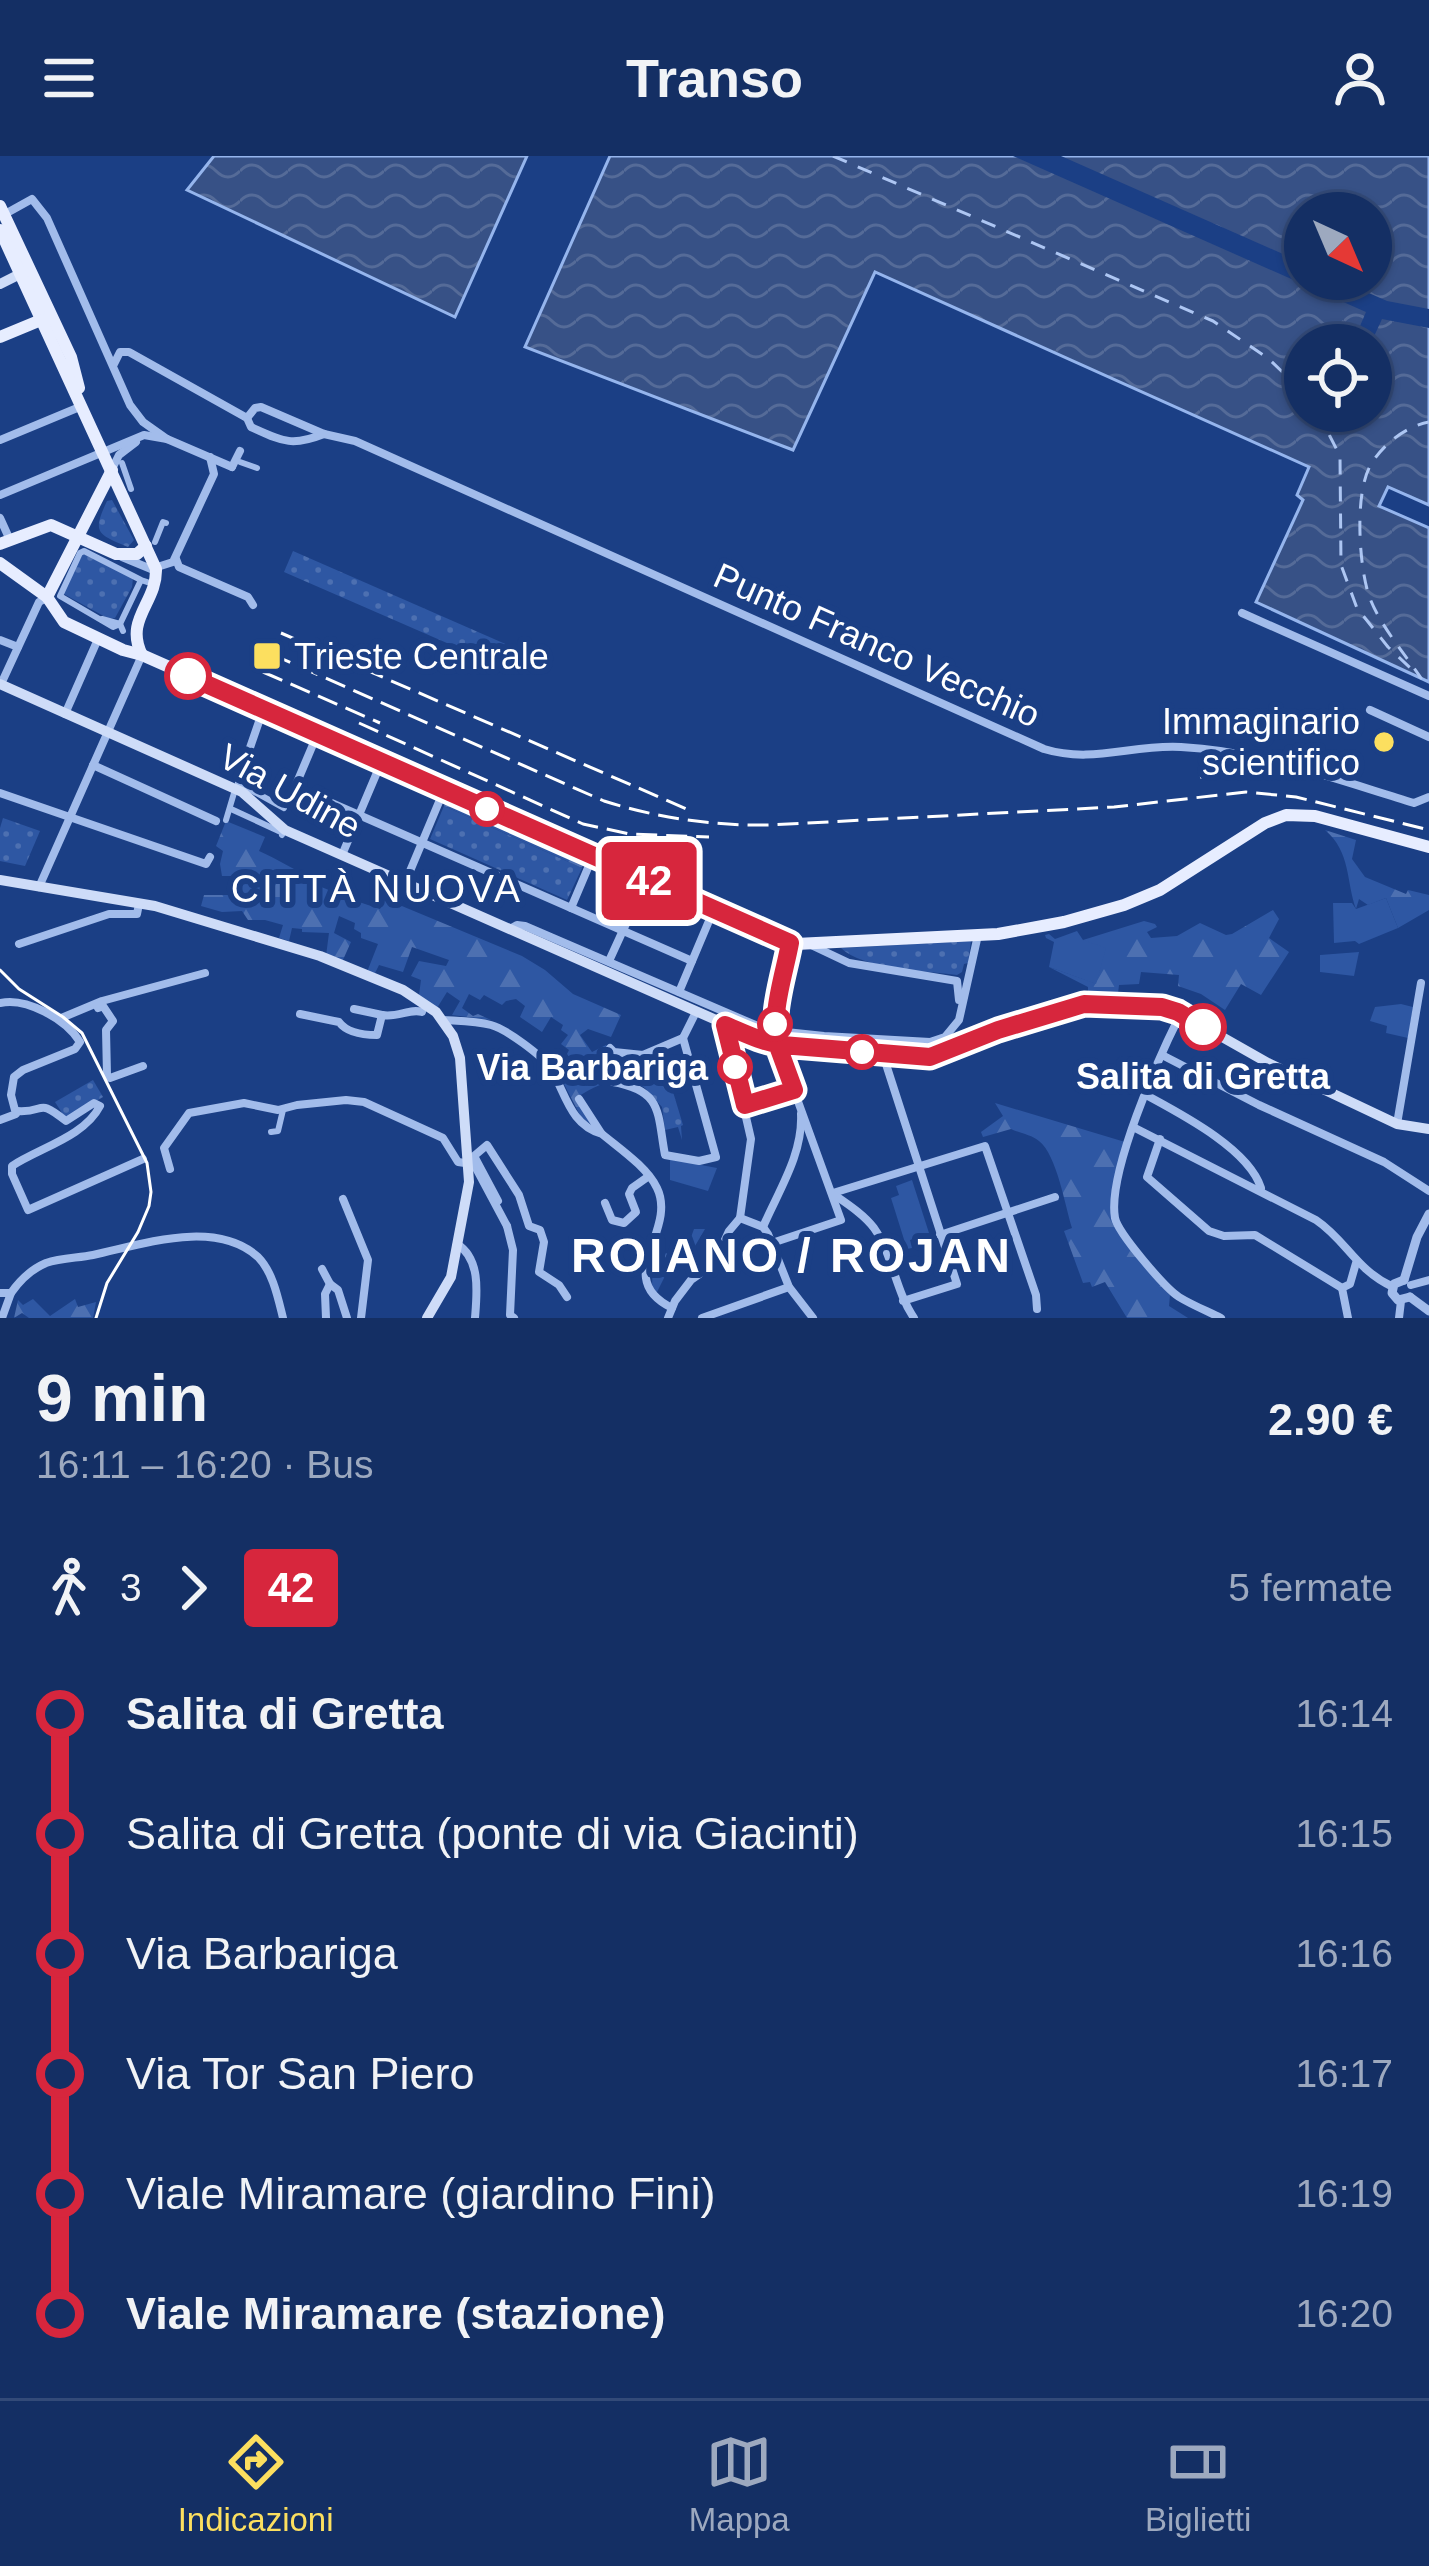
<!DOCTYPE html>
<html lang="it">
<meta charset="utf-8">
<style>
body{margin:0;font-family:Arial,sans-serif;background:#1d376a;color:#f1f3f6;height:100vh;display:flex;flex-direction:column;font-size:45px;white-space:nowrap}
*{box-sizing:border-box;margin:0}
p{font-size:39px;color:#9da9bf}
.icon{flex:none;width:66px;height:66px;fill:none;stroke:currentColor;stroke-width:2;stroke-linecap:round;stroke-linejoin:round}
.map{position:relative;height:1162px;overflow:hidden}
.panel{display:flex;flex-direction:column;background:#142f64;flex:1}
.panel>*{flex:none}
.badge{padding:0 24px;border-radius:9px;font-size:42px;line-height:78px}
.needle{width:78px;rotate:136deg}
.controls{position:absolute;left:1284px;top:36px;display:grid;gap:24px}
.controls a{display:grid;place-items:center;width:108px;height:108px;border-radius:50%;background:#142f64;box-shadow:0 3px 9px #0004,0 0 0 3px #334a78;font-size:60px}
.map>.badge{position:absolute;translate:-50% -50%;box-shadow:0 0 0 6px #fff}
.legs{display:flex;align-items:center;gap:18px;height:132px;padding:0 36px;font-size:39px}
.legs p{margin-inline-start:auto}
.overview{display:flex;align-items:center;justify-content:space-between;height:204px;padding:0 36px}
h1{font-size:66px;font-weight:700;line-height:90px}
ul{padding:0 36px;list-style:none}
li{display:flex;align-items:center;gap:42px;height:120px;font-size:45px}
li i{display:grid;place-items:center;width:18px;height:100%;margin:0 15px;background:currentColor}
li i::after{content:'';width:30px;height:30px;margin:-15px;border:9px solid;border-radius:50%;background:#142f64}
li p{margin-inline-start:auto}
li:first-child i{background:linear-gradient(#0000 50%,currentColor 0)}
li:last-child i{background:linear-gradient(currentColor 50%,#0000 0)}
header{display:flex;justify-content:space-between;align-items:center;height:156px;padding:0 36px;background:#142f64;font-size:54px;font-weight:700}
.tabs{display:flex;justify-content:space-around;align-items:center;height:168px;border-top:3px solid #334a78;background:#142f64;font-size:33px;color:#9da9bf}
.tabs a{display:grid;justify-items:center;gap:6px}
.tabs .active{color:#fcdf5f}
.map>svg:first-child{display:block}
.green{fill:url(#green-dots)}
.forest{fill:url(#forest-firs)}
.pitch{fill:#2e57a3}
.water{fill:url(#water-waves);stroke:#95b5ed;stroke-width:3;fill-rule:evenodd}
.pier{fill:#1b3f85}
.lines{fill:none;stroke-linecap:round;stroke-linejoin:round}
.ferry{stroke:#adc6f3;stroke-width:3;stroke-dasharray:15 12;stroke-linecap:butt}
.pedestrian{stroke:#a2bceb;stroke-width:6}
.minor{stroke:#a2bceb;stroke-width:8}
.tertiary{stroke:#a2bceb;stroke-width:9}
.secondary{stroke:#cedcf8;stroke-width:10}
.primary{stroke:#e7edff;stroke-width:12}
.tram{stroke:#fff;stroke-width:3}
.rail{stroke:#fff;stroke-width:3;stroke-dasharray:21 9;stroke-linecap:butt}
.line-1-casing{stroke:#fff;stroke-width:27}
.line-1{stroke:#d7263d;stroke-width:18}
.poi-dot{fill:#fcdf5f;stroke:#1b3f85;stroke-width:4.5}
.stop-1-dot{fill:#fff;stroke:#d7263d;stroke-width:6}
.labels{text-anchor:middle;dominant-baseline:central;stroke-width:12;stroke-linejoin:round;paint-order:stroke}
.street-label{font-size:36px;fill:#fff;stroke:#1b3f85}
.poi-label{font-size:36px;fill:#fff;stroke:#1b3f85;text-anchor:start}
.stop-label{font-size:36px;font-weight:bold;fill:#fff;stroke:#1b3f85;text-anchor:end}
.neighbourhood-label{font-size:39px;letter-spacing:3px;fill:#fff;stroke:#1b3f85}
.district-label{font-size:48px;font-weight:bold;letter-spacing:3px;fill:#fff;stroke:#1b3f85}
</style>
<header><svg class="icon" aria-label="menu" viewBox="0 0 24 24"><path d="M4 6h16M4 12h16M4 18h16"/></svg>Transo<svg class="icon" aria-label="person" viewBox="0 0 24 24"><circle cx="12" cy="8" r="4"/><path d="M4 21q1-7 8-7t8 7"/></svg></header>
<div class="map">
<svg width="1429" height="1162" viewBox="0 0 1429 1162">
<defs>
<pattern id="green-dots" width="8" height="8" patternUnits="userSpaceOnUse" patternTransform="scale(3)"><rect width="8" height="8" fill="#2e57a3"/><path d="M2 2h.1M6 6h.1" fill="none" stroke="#4d70b1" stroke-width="1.8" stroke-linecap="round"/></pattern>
<pattern id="forest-firs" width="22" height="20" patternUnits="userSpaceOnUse" patternTransform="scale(3)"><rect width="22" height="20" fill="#2e57a3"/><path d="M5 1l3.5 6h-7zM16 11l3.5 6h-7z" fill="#4d70b1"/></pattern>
<pattern id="water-waves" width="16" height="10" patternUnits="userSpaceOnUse" patternTransform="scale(3)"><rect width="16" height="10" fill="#375186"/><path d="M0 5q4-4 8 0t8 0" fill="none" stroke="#556b98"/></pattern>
</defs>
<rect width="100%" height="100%" fill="#1b3f85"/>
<g class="green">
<path d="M112 344 134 384 128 391C97 378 92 377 107 345Z"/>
<polygon points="293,395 528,498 518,518 284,416"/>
<polygon points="83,398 133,422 132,431 115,462 109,463 62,437"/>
<polygon points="444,650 582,712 567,744 430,683"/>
<polygon points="3,662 40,675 25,710 0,705 0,672"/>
<path d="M971 785 968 807 964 808 962 816 957 819C927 815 862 813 841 792Z"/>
<polygon points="667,916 683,969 681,970 682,984 678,971 665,974 662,951 644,931"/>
<polygon points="93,924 103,941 66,963 55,946"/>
</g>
<g class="forest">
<polygon points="446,646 584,705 582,712 444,650"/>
<path d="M226 665 265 681 259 695C278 703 293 714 313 722L314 728 336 737 341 727 352 732 350 743 380 753 385 743 522 800 545 814 573 838 621 859 611 881 588 873 580 879 592 896 606 889 613 898 643 901 648 905 643 908 652 924 644 931C617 918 601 927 577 941L595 971 581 961 564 928 575 920C570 913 572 906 567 898L569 894 561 888 568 879 561 874 563 869 551 861 542 876 520 861 525 850 516 843 506 845 502 849 484 839 480 844 469 838 462 852 473 860 478 858 491 864 452 859 460 845 447 836 437 852 419 839 421 824 411 820 419 805 446 810 449 804 412 791 403 816 379 809 374 819 367 816 378 788 361 782V777L354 773 355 767 339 760 334 777 351 786 342 806 326 800 329 777 302 776V773L292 772 289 785 279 782 283 769 265 764H248L242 755 222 756 201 750 204 739H240L239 720H222L220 708 223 695 216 690Z"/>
<path d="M1325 674 1356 684 1352 703 1365 721 1406 738 1408 734 1429 739V754L1398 772 1386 742 1368 749 1359 743 1356 753C1346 725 1351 696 1325 674Z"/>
<polygon points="1273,754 1279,763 1269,782 1289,796 1261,839 1241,828 1225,854 1201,838 1178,830 1179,819 1141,816 1139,828 1119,829 1117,846 1088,844 1088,831 1049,811 1095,827 1083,784 1144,765 1155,768 1157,771 1147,776 1151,782 1177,780 1200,767 1226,779 1232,778"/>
<path d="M995 947 1125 986 1112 1061C1129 1089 1146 1117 1170 1139L1169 1150 1188 1162H1127L1105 1126 1092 1131 1090 1126 1083 1127 1064 1075 1072 1072C1065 1050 1057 999 1039 985 1032 979 1019 977 1011 973L983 981 981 976 1003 960Z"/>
<polygon points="694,1073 705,1073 695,1090 669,1112 656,1138 652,1132 653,1101 675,1095 689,1087"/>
<polygon points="33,1143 50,1160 75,1143 78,1151 96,1146 93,1162 29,1162 22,1157 14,1162 18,1144 23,1149"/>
</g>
<g class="pitch">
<polygon points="1386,742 1398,772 1359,788 1355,785 1334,787 1333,747 1352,747 1356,753"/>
<polygon points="1077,775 1083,784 1106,792 1096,828 1049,811 1054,786 1046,782 1045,779 1049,778 1055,783"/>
<polygon points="1359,796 1354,820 1320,816 1320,799"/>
<polygon points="1401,848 1413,851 1408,882 1386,877 1387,870 1370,865 1375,851"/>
<polygon points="670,1003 717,1012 708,1035 670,1024"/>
<polygon points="912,1024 929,1077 910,1084 912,1092 907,1093 891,1042 899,1039 896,1030"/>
</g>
<g class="water">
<polygon points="214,0 527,0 455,161 187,34"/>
<path d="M610 0H1429V349L1388 331 1379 350 1429 372V526L1256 446 1303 344 1297 339 1309 311 875 116 793 294 525 191ZM1305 57H1371V123H1305ZM1305 189H1371V255H1305Z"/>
</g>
<polygon class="pier" points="1013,0 1061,0 1301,106 1305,108 1305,123 1337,123 1387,145 1429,153 1429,172 1382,163 1370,189 1352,189 1366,156"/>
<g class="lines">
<g class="ferry">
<polyline points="833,0 1213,165 1269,203 1305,238"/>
<path d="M1317 255 1340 300 1341 409 1357 452 1388 491 1421 522C1404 497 1374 462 1367 433 1359 403 1355 338 1370 310 1382 289 1406 270 1429 266"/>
</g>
<g class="pedestrian">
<polyline points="240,306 257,312"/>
<polyline points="122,307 131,333"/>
<polyline points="155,386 163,366 166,367"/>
<polyline points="141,424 84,395 80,397 60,440 113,471 120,468 141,424 147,426"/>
<polyline points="102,463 120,468 123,475"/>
<polyline points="238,627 284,652"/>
<polyline points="231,653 283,677 282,679"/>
<polyline points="226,664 234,637"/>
<polyline points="271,976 278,975 283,954"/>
</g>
<g class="minor">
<polyline points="5,58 32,43 47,62 130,249 143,266 167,283"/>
<path d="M114 208 120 196H129L247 262 251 271C282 285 291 291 324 278"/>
<path d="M247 262 255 252 261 251 324 278 355 285 1044 593C1093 608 1132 588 1181 591 1261 595 1338 624 1414 647L1429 641"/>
<polyline points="0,284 82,250"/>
<polyline points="232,311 240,295"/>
<polyline points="112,313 119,299 136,286"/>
<polyline points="0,339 144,279 167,283 232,311"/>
<polyline points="0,362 10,384"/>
<polyline points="122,401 151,413 173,406 214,318 210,301"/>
<polyline points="176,403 179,411 248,441 253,449"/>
<polyline points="1242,457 1429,540"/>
<polyline points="0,484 18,491"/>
<polyline points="1,528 39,446 46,442"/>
<polyline points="1370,554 1429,581"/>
<polyline points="65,558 98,483"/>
<polyline points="317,579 295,631 692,805"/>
<polyline points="93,609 216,665"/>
<polyline points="244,609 263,554"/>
<polyline points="0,637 206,708 210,701"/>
<polyline points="342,699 381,607"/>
<polyline points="405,727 444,634"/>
<polyline points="39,731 142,499"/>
<polyline points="571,752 593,700"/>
<polyline points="510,773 517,769 525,770 767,874 824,880 930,886 945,881 959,864 978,779"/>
<polyline points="19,788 109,758 137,758 139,748"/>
<polyline points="811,789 849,807 957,825 959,844"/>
<polyline points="609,805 646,724"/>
<polyline points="679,836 714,753"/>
<path d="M0 847C26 841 66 863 80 886L75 893 23 914 14 921 11 939 16 958 0 964"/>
<polyline points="98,852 103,850 113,865 106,874 107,919 110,922 143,910"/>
<polyline points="354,853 382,859"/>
<path d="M300 858 339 866C347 877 365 879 377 879L382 859C398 862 410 852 422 856"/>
<path d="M1180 859C1159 901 1107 1017 1115 1062 1118 1077 1165 1132 1179 1141 1192 1149 1207 1155 1221 1162"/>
<polyline points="59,863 102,845 205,817"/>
<path d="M443 864C458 865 476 865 491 869 506 873 543 900 551 913 566 938 570 969 602 978 620 993 647 1011 657 1032 678 1075 611 1122 672 1152"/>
<polyline points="725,870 751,983 740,1062"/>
<polyline points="610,892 614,896 643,899 683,882"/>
<polyline points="1162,899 1259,949 1384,1006 1429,1035"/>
<polyline points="884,902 957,1128 903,1145"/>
<path d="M613 926C663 935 657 956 665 999L699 1005 716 1001 683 882 696 856"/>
<path d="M1146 939C1181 958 1249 993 1261 1032"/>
<polyline points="579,943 601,977"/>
<polyline points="745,949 794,934"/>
<path d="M17 955C47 957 36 941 66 965L94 947 100 950C84 981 39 992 12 1010V1018L28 1054 143 1003"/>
<polyline points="1397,968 1421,827"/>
<path d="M1133 971 1316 1064C1346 1084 1356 1114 1393 1131"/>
<polyline points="1160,983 1147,1021 1209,1075 1224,1080 1255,1079 1342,1132"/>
<polyline points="170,1013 164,992 189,957 244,947 278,954 297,949 346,944 364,946 443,982 458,1006 472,1008 476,1012 507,1070"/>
<polyline points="833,1037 985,990 1036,1139 1037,1153"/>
<path d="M836 1040C849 1049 864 1059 874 1072 893 1099 895 1134 914 1162"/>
<polyline points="343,1043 368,1104 361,1162"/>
<polyline points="498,1045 474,1000 487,989 519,1039 529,1070 540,1074 544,1086 539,1116 559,1129 567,1141"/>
<polyline points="605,1047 612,1064 624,1067 636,1056 629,1038 632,1032 649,1020"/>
<polyline points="740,1062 763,1071 768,1078 789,1131 813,1162"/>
<polyline points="507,1070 513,1094 510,1159 514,1162"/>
<path d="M763 1071C779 1034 803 998 801 958"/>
<polyline points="940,1079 1055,1041"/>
<polyline points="772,1087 841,1064 779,893"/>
<path d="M457 1088C481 1103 477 1137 475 1162"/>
<polyline points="322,1113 330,1128"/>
<polyline points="1411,1129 1429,1124"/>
<path d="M0 1137H11C20 1124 32 1113 46 1107 61 1102 78 1102 93 1099 141 1089 215 1062 258 1101 273 1116 278 1142 283 1162"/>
<polyline points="2,1162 11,1137"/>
<polyline points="326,1162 325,1138 330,1128 338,1134 347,1162"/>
<polyline points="668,1162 675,1145 691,1124 714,1108 729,1075 740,1062"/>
<polyline points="702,1162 789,1131"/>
<polyline points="1348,1162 1342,1132 1350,1128 1356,1107"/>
<polyline points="1399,1162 1401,1145"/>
</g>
<g class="tertiary">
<polyline points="776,882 775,867 790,787"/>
<polyline points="1404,1124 1417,1081 1429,1058"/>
<polyline points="1404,1124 1394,1128 1392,1137 1398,1144 1410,1141"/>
<polyline points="1410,1141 1429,1155"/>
</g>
<g class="secondary">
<polyline points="0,128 24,116"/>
<polyline points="0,528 242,636 285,674 766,886 925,901 1075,849 1162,851 1185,860 1268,907 1397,968 1429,973"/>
<polyline points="0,724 155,750 320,800 403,834 436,856 453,880 460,902 469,1026 451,1121 427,1162"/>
</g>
<g class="primary">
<polyline points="0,50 71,201 79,232"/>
<path d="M0 74 156 413C157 447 124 463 142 499"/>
<polyline points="0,181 41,164"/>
<polyline points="0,388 51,369 116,398 137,398 146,390"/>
<polyline points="0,407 47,441 64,466 123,494 142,499 796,788 998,778 1064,766 1124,749 1160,734 1265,667 1286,659 1315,660 1429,691"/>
<polyline points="47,441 112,314"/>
</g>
<polyline class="tram" points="0,814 19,833 63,861 82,877 147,1007 151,1036 149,1050 138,1076 107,1127 96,1162"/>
<g class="rail">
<polyline points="281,477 689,654"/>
<path d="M271 498 604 645C658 662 713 670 769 669L1114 651 1246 636 1296 641 1429 674"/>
<polyline points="263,516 380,567"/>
<polyline points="359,567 583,668 630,678 709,681"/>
<polyline points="1200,621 1241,616"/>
</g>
</g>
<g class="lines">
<defs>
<path id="line-1" d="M188 520 790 787C784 820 769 860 779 893L794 934 745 949 725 869C744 877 762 886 782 889L930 901 998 874 1084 848 1162 851 1178 856 1203 871"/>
</defs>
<use href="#line-1" class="line-1-casing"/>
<use href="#line-1" class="line-1"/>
</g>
<g class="poi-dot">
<rect x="252" y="485" width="30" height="30" rx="6"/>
<circle cx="1384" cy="586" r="12"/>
</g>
<g class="stop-1-dot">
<circle cx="188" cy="520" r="21"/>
<circle cx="487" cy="653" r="15"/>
<circle cx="775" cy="868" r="15"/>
<circle cx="1203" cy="871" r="21"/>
<circle cx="862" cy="896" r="15"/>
<circle cx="735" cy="911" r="15"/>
</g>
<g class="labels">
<g class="street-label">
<text transform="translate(877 489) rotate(24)">Punto Franco Vecchio</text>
<text transform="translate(290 635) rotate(29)">Via Udine</text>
</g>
<g class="poi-label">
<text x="294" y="500">Trieste Centrale</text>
<text x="1360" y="565" text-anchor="end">Immaginario<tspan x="1360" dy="41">scientifico</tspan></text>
</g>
<g class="stop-label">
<text x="708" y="911">Via Barbariga</text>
<text x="1203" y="920" text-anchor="middle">Salita di Gretta</text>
</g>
<g class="neighbourhood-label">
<text x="377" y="732">CITTÀ NUOVA</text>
</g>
<g class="district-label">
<text x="792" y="1099">ROIANO / ROJAN</text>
</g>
</g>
</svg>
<div class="controls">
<a><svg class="needle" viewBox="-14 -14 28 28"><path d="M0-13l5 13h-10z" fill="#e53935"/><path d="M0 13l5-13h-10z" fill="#9da9bf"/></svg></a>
<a><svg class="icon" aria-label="locate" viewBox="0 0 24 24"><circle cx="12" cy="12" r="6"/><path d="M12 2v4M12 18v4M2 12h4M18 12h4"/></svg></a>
</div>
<b class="badge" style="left:649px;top:725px;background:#d7263d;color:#fff">42</b>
</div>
<section class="panel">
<div class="overview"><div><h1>9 min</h1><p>16:11 – 16:20 · Bus</p></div><b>2.90 €</b></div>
<div class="legs"><svg class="icon" aria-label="walk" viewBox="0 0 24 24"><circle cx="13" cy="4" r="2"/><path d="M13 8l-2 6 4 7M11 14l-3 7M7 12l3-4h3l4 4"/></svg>3<svg class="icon" aria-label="forward" viewBox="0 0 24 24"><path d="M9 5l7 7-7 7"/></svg><b class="badge" style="background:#d7263d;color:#fff">42</b><p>5 fermate</p></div>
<ul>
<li><i style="color:#d7263d"></i><b>Salita di Gretta</b><p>16:14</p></li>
<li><i style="color:#d7263d"></i><span>Salita di Gretta (ponte di via Giacinti)</span><p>16:15</p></li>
<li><i style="color:#d7263d"></i><span>Via Barbariga</span><p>16:16</p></li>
<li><i style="color:#d7263d"></i><span>Via Tor San Piero</span><p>16:17</p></li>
<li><i style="color:#d7263d"></i><span>Viale Miramare (giardino Fini)</span><p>16:19</p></li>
<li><i style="color:#d7263d"></i><b>Viale Miramare (stazione)</b><p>16:20</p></li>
</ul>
</section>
<nav class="tabs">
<a class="active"><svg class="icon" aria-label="directions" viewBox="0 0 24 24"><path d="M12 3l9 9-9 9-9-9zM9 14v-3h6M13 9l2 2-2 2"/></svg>Indicazioni</a>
<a><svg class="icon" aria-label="map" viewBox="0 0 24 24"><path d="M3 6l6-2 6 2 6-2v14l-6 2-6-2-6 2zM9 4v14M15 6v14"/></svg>Mappa</a>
<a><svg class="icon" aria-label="tickets" viewBox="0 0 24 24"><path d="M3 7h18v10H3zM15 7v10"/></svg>Biglietti</a>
</nav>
